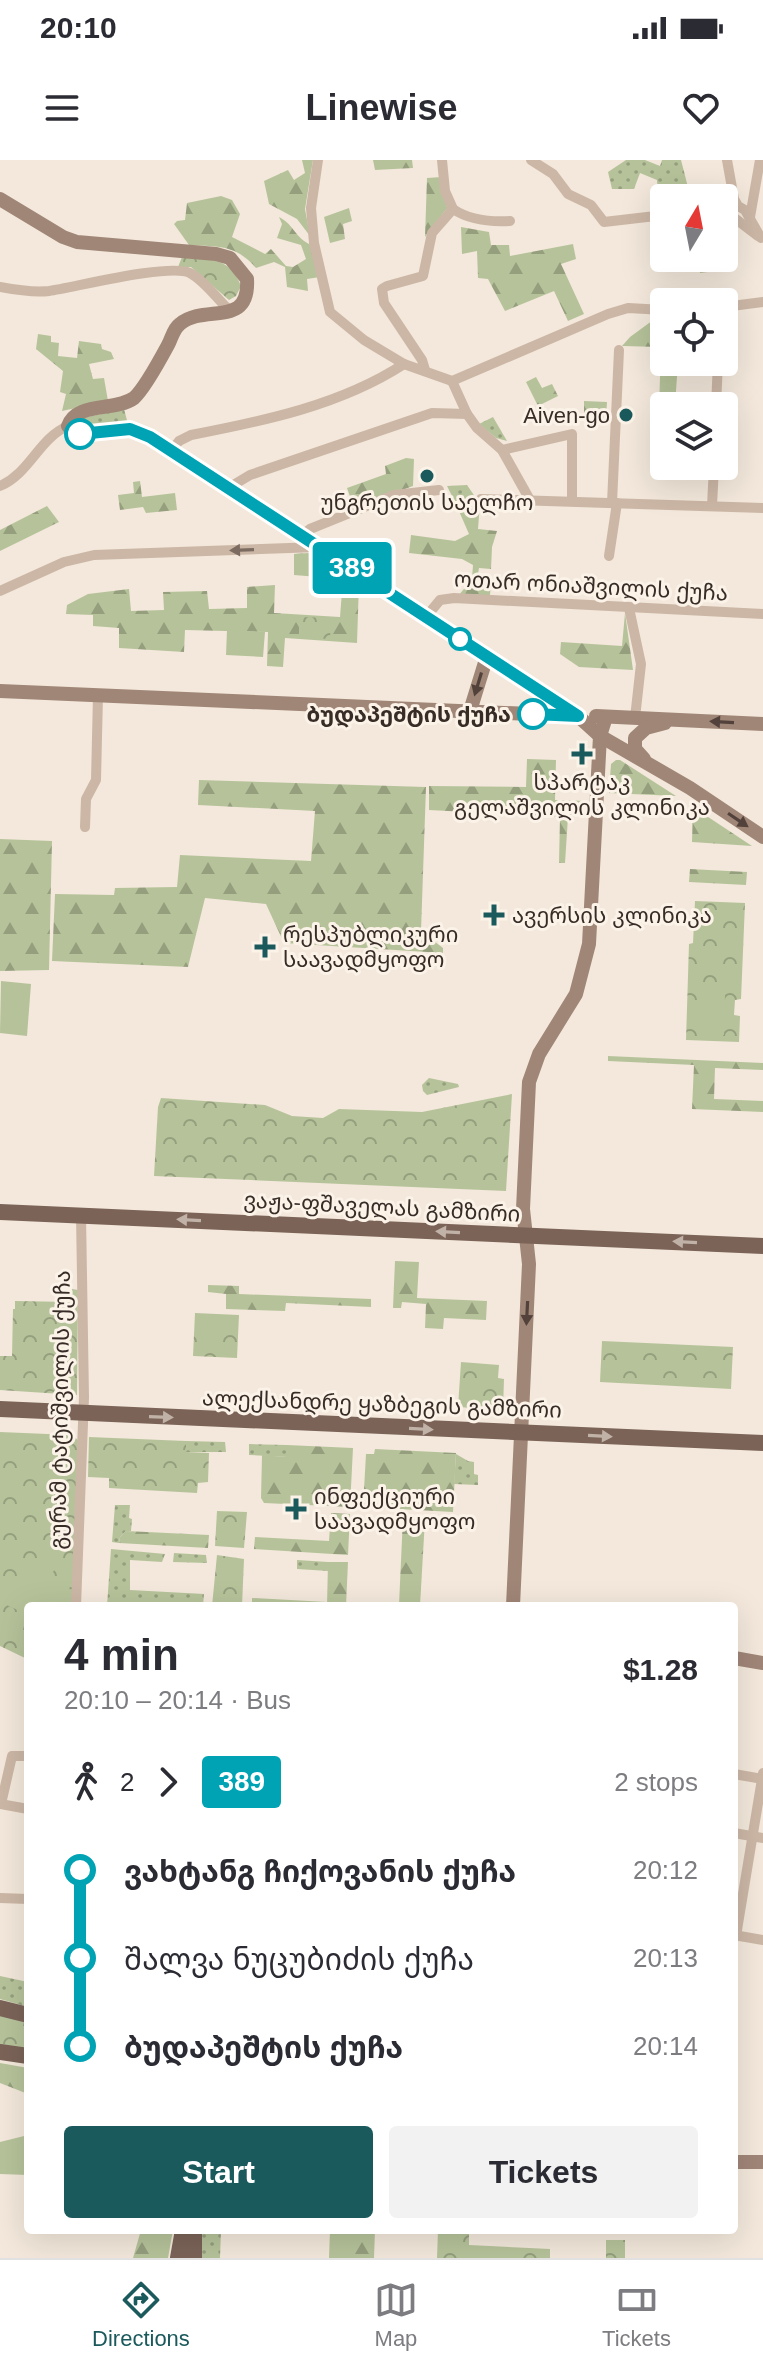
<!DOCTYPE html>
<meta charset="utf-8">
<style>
body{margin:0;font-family:Arial,"Noto Sans Georgian",sans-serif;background:#f2f2f3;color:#2b2b33;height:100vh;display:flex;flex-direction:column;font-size:30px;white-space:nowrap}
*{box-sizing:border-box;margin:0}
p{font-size:26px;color:#7c7c81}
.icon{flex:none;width:44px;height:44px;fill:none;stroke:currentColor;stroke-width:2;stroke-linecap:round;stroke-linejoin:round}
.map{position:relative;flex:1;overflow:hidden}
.panel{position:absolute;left:24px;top:1442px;width:714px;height:632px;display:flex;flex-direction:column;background:#fff;border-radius:8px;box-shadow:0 8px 32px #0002}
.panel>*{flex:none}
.badge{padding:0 16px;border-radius:6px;font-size:28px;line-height:52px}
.needle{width:52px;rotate:10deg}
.controls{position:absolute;left:650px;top:24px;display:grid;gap:16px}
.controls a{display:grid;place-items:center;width:88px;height:88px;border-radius:8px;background:#fff;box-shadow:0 8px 32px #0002;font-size:40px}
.map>.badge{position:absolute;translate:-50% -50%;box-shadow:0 0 0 4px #fff}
.legs{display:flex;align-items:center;gap:12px;height:88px;padding:0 40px;font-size:26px}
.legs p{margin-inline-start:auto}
.summary{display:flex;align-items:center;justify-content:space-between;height:136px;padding:0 40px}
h1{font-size:44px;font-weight:600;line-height:60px}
.primary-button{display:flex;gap:16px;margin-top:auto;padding:16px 40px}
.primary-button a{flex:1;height:92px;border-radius:8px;background:#1a595c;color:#fff;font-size:32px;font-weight:600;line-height:92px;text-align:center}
.primary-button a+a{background:#f2f2f3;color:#2b2b33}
ul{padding:0 40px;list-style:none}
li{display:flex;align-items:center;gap:28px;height:88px;font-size:30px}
li i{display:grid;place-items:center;width:12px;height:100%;margin:0 10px;background:currentColor}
li i::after{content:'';width:20px;height:20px;margin:-10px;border:6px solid;border-radius:50%;background:#fff}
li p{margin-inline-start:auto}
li:first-child i{background:linear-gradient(#0000 50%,currentColor 0)}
li:last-child i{background:linear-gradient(currentColor 50%,#0000 0)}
.status{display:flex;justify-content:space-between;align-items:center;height:56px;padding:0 40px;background:#fff;direction:ltr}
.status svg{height:22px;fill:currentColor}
header{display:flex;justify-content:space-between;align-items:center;height:104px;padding:0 40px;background:#fff;font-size:36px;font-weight:600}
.dock{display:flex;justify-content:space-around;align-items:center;height:112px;border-top:2px solid #e1e1e2;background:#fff;font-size:22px;color:#7c7c81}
.dock a{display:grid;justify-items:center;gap:4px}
.dock .current{color:#1a595c}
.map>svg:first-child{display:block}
.grass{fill:url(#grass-dots)}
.forest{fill:url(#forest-firs)}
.park{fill:url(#park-crowns)}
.garden{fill:#b6c39a}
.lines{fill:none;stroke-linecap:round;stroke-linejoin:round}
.street{stroke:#ccb7a6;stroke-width:10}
.secondary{stroke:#a08677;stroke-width:14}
.primary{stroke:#7b6358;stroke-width:16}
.oneway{fill:#7b6b60}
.oneway2{fill:#52423b}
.oneway3{fill:#c1b2a7}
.line-1-casing{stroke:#fff;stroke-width:18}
.line-1{stroke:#00a3b4;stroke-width:12}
.poi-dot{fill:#1a595c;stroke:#fbf2e8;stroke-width:3}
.stop-1-dot{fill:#fff;stroke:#00a3b4;stroke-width:4}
.labels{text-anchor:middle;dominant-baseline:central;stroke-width:6;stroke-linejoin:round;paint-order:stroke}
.poi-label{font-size:22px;fill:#382c27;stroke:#fbf2e8;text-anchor:start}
.street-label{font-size:22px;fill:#382c27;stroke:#fbf2e8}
.stop-label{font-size:22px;font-weight:bold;fill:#382c27;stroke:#fbf2e8;text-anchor:end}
</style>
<div class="status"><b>20:10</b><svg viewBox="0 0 49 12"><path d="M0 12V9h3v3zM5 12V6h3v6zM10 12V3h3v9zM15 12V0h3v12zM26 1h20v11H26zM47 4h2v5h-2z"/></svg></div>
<header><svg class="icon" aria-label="menu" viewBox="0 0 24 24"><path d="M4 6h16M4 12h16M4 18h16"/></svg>Linewise<svg class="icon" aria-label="heart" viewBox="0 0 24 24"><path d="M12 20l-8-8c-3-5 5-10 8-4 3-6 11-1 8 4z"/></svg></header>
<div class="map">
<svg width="763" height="2098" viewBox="0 0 763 2098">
<defs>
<pattern id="grass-dots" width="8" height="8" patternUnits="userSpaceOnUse" patternTransform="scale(2)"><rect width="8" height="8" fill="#b6c39a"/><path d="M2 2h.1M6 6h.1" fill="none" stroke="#959f7e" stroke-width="1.8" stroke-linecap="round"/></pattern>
<pattern id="forest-firs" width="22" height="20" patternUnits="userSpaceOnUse" patternTransform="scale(2)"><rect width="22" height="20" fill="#b6c39a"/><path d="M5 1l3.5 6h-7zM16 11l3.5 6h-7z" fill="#959f7e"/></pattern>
<pattern id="park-crowns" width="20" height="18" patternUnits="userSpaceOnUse" patternTransform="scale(2)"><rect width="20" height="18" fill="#b6c39a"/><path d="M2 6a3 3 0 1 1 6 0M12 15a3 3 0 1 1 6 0" fill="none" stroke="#959f7e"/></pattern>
</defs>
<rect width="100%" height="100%" fill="#f3e8db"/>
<g class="grass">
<polygon points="626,0 645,0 660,6 662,0 681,0 690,35 658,37 657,20 640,13 634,29 612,29 608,12"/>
<polygon points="124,249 128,264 89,268 81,266 83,258"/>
<polygon points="493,257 507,281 496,278 479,264"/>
<polygon points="467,325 480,344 455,342 447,326"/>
<polygon points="429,918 458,924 459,927 427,935 423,931 422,925"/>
<polygon points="186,1281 225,1282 226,1292 186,1292"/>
<polygon points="249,1284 287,1285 287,1297 249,1295"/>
<polygon points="456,1294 468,1301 474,1302 474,1314 478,1315 478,1325 454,1324"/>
<polygon points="115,1345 130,1345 129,1358 132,1359 131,1371 126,1371 120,1377 119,1383 112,1382"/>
<polygon points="111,1389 165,1394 162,1402 130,1400 130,1430 204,1434 203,1446 107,1446"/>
<polygon points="174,1393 206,1395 207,1403 173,1402"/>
<polygon points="297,1400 328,1402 328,1411 297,1409"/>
<polygon points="252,1438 327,1442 327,1446 252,1446"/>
<polygon points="0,1816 28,1822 28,1847 0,1839"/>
<polygon points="200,2070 221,2070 220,2098 200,2098"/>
</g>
<g class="forest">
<polygon points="302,0 313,0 305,49 310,76 297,59 269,44 264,21 288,10 294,20 305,13"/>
<polygon points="373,0 412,0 413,8 375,10"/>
<polygon points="442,17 447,48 425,77 427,18"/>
<path d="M221 36 232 40 240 54 232 77 265 94 271 89 286 106 293 107 306 99 301 85 277 78 282 64 279 57C296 66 293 77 313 86L320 117 307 119 308 131 287 127 285 107 274 102 256 108C235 84 219 87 189 85L174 64 177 61 185 60 187 43Z"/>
<polygon points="349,48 352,61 343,64 345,79 330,83 324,57"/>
<polygon points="461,67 489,72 491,85 509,85 510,96 573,84 576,99 561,104 584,154 568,161 554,131 505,151 488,119 478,118 477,91 462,94"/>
<polygon points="664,89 664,98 721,100 723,110 700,113 699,105 660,110 658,90"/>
<polygon points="660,155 659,182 664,183 664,202 678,202 675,246 664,246 664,248 659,248 661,187 622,186 630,177"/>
<polygon points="38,174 51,176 51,182 59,183 58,196 77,198 79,181 101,184 102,189 111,192 114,199 89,204 93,219 104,218 108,241 62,251 66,234 60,232 63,211 36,189"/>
<polygon points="536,217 542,228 552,224 558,236 538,246 526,222"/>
<polygon points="584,241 607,242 606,258 584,257"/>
<polygon points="406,298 414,299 413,326 354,348 347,328 386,314 385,306"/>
<polygon points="140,321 142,337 175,333 177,350 146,353 143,347 120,350 118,335 134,333 133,322"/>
<polygon points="455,342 480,344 478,369 497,371 492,387 491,409 479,408 477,421 491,423 490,435 459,435 472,419 473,405 462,399 409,393 411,375 455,381 469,374"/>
<polygon points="47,346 59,362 0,391 0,370"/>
<polygon points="308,393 359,423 357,483 285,478 283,507 267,506 268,472 185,470 184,492 119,488 119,468 93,466 93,455 66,454 67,445 88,434 129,429 131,451 164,450 163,432 207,431 209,449 247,448 247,427 275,425 274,453 340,457 343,419 294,415 294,394"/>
<polygon points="625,453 633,510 579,507 560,494 561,482 622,486"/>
<polygon points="527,599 556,600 555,640 586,641 584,646 568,657 565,703 559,703 560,657 429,650 429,626 526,627"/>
<polygon points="616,600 620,600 676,636 609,633 611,604"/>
<polygon points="199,620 426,627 421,771 443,788 443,793 284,783 266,744 205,738 188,807 52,801 55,734 114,735 115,728 177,727 180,695 311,701 315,651 198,645"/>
<polygon points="693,647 752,686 692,682"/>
<polygon points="0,679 52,681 49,810 0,811"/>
<polygon points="690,709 747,712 746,725 689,722"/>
<polygon points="608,896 763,903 763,910 715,908 714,939 763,941 763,952 692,949 694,905 608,901"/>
<polygon points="395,1101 419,1102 417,1138 487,1141 486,1160 444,1158 443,1169 425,1168 426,1144 402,1142 401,1148 393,1148"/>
<polygon points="208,1125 239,1126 239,1134 371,1139 371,1147 286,1143 285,1151 226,1149 226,1134 208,1132"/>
<polygon points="287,1285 353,1288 350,1347 264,1343 261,1338 262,1295 286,1297"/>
<polygon points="375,1289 456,1293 453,1352 363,1347 366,1294 374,1294"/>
<polygon points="331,1353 350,1354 348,1395 254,1389 255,1377 329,1381"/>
<polygon points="403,1357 425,1359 420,1446 399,1445"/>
<polygon points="126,1371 209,1375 208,1388 119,1383 120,1377"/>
<polygon points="328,1402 348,1402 346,1446 327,1446"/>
<polygon points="0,1903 28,1908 28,1934 0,1923"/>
<polygon points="141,2070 173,2070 168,2098 133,2098"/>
<polygon points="330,2070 375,2070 374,2098 329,2098"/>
</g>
<g class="park">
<path d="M182 97C209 100 230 96 241 126L236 136 229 140 191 107H178Z"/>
<polygon points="299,457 331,458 330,479 299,478"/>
<polygon points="695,741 745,743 741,839 735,840 734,855 740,856 739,882 686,880 689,784 693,783"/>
<polygon points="512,934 506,1031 154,1016 158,947 161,938 265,945 292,956 323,958 339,949 422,952"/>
<polygon points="72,1129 78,1130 77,1235 0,1230 0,1196 12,1196 13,1149 15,1149 15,1141 71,1142"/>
<polygon points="195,1153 239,1155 237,1198 193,1196"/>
<polygon points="602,1181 733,1187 731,1229 600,1222"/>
<polygon points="461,1202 499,1205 498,1218 504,1219 503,1250 458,1247"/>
<polygon points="0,1272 71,1275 78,1280 72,1446 28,1446 28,1504 27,1499 0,1486"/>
<polygon points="89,1277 186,1281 186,1292 209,1293 208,1322 198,1323 197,1333 109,1328 109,1318 88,1317"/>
<polygon points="217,1351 247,1352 244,1388 215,1386"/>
<polygon points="217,1395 244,1399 242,1446 212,1446"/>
<polygon points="0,1855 28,1863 28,1890 0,1886"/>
<polygon points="438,2070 469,2070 469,2085 550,2089 550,2098 437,2098"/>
<rect x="606" y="2080" width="19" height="18"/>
</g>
<g class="garden">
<polygon points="227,470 265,472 263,497 226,495"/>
<polygon points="1,821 31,824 27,876 0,873"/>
<polygon points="703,835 725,835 724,875 702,874"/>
<polygon points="201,1156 227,1158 226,1177 200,1176"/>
<polygon points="29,1397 55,1408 50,1419 70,1427 62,1446 28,1446 28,1454 8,1446"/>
<polygon points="28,1975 28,2015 0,2014 0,1982"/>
<rect x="466" y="2087" width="34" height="11"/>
</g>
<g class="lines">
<g class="street">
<polyline points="318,0 311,48 314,83 330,152 364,180 404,204 452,221"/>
<polyline points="442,0 445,31 453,49"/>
<polyline points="531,0 553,14 568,34 591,45 604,62 664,55"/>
<polyline points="727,0 734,39 738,46 745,50 761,78"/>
<path d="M453 49C469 60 490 62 510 61"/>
<polyline points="724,50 758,76"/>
<polyline points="750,57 760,0"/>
<path d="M0 127C16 130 33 133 49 131 76 127 169 103 190 113 205 121 218 140 230 151"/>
<polyline points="724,147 763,142"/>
<polyline points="425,210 422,200 384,143 382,129 387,126 423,116 432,73 453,49"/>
<polyline points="452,221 608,154 628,148 664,150"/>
<polyline points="452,221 467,254 477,268 502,290 530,340"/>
<polyline points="716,246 718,202"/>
<path d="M172 290 179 281 191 275C264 261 341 245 404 204"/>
<polyline points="502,290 572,274 572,341"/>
<path d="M0 326C30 313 39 278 68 266"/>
<polyline points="230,327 250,315 432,253 467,254"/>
<polyline points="481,339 763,348"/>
<polyline points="612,343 619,190"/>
<polyline points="712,346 714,306"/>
<polyline points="302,375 310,369 394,335 439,330"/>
<polyline points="609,396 617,343"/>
<polyline points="0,431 64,402 94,395 318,387"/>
<polyline points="629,448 641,504 635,558"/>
<polyline points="426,457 440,440 454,438 763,454"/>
<polyline points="85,667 86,639 96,620 98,535"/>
<polyline points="76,1446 84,1237 81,1055"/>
<polyline points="734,1614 763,1619"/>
<polyline points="0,1644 28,1649"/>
<polyline points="1,1644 12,1596 28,1596"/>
<polyline points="734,1673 763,1678"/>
<polyline points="0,1738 28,1739"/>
<polyline points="734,1775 763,1780"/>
<polyline points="736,1776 763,1613"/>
</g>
<g class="secondary">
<path d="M0 39 63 77 77 82 216 94 230 98 247 119C250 169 205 143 180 164 173 169 172 178 168 185 161 198 144 229 134 238 115 252 77 241 68 266 83 284 111 266 131 270 137 271 144 275 150 277L578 556 600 576 690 628 763 677"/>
<polyline points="0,531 575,556"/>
<polyline points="470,551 487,496"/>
<polyline points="596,556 763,564"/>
<polyline points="644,599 635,589 635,578 646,568 665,563"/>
<polyline points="513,1446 529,1104 523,1049 529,922 539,894 576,834 589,784 600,576 606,557"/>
<polyline points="734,1498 763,1503"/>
<polyline points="734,2002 763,2002"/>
</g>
<g class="primary">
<polyline points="0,1052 763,1086"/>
<polyline points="0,1249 763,1283"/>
<polyline points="0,1848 28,1855"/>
<polyline points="0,1892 28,1896"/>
<polyline points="178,2098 183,2070"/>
<polyline points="194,2098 194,2070"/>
</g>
</g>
<defs><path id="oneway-solid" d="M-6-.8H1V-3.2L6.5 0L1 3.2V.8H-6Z" transform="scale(2)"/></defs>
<use class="oneway" href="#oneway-solid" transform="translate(242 390) rotate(178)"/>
<g class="oneway2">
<use href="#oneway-solid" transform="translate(478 524) rotate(107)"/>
<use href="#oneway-solid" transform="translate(722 562) rotate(-177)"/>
<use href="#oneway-solid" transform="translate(738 660) rotate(34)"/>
<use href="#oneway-solid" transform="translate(527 1153) rotate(93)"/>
</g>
<g class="oneway3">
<use href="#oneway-solid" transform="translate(189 1060) rotate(-177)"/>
<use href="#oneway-solid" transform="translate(448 1072) rotate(-177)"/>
<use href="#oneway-solid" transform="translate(685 1082) rotate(-177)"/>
<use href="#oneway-solid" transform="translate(161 1257) rotate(2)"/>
<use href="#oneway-solid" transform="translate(421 1269) rotate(3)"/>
<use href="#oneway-solid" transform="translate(600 1276) rotate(3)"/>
</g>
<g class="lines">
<defs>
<polyline id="line-1" points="80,274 130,269 150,277 578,556 533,554"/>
</defs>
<use href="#line-1" class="line-1-casing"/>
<use href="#line-1" class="line-1"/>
</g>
<g class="poi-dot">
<circle cx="626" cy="255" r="8"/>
<circle cx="427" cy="316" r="8"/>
<path d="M578 582h8v8h8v8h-8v8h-8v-8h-8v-8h8z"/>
<path d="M490 743h8v8h8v8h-8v8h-8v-8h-8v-8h8z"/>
<path d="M261 775h8v8h8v8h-8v8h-8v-8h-8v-8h8z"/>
<path d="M292 1337h8v8h8v8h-8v8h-8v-8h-8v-8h8z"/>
</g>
<g class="stop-1-dot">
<circle cx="80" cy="274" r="14"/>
<circle cx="460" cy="479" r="10"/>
<circle cx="533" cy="554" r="14"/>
</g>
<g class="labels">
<g class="poi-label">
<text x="610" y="255" text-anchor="end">Aiven-go</text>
<text x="427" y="342" text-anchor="middle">უნგრეთის საელჩო</text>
<text x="582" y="622" text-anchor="middle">სპარტაკ<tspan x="582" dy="25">გელაშვილის კლინიკა</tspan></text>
<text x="512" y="755">ავერსის კლინიკა</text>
<text x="283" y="774">რესპუბლიკური<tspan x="283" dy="25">საავადმყოფო</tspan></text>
<text x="314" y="1336">ინფექციური<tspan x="314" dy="25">საავადმყოფო</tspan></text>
</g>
<g class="street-label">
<text transform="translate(591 426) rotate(3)">ოთარ ონიაშვილის ქუჩა</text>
<text transform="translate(382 1047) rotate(3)">ვაჟა-ფშაველას გამზირი</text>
<text transform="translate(382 1244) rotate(2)">ალექსანდრე ყაზბეგის გამზირი</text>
<text transform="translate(60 1250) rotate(-89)">გურამ ტატიშვილის ქუჩა</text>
</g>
<g class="stop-label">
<text x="511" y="554">ბუდაპეშტის ქუჩა</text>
</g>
</g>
</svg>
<div class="controls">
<a><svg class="needle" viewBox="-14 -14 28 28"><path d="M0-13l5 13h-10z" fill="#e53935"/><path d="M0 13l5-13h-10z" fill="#7c7c81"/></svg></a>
<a><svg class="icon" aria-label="locate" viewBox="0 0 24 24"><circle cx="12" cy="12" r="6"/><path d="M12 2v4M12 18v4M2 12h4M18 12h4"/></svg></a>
<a><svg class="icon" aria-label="layers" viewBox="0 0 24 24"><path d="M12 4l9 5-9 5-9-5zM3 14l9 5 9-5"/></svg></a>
</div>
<b class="badge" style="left:352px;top:408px;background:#00a3b4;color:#fff">389</b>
<section class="panel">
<div class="summary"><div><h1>4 min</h1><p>20:10 – 20:14 · Bus</p></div><b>$1.28</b></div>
<div class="legs"><svg class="icon" aria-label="walk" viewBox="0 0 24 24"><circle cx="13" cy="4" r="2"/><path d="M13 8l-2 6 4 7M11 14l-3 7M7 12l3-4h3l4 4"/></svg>2<svg class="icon" aria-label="forward" viewBox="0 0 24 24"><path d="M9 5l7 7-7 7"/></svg><b class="badge" style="background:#00a3b4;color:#fff">389</b><p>2 stops</p></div>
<ul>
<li><i style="color:#00a3b4"></i><b>ვახტანგ ჩიქოვანის ქუჩა</b><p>20:12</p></li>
<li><i style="color:#00a3b4"></i><span>შალვა ნუცუბიძის ქუჩა</span><p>20:13</p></li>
<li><i style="color:#00a3b4"></i><b>ბუდაპეშტის ქუჩა</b><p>20:14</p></li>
</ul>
<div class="primary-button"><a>Start</a><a>Tickets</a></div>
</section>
</div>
<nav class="dock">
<a class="current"><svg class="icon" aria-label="directions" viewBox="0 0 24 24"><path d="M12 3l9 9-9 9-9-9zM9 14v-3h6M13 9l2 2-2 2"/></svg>Directions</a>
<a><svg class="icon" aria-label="map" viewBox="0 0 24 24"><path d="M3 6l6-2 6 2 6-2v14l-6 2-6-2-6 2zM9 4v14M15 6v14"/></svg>Map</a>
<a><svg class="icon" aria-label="tickets" viewBox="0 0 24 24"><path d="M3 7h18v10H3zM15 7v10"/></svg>Tickets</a>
</nav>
